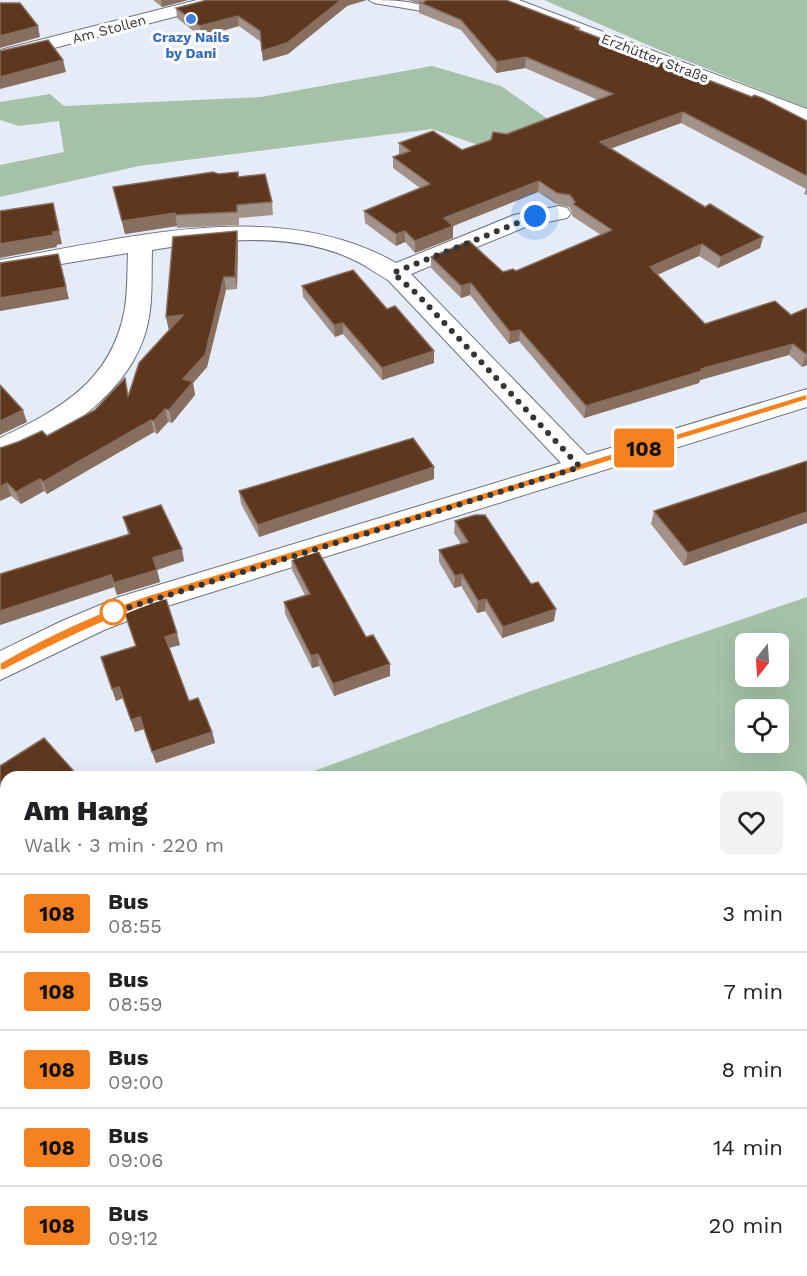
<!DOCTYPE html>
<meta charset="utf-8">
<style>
body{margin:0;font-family:"Work Sans",sans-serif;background:#f2f2f2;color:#202124;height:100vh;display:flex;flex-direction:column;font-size:22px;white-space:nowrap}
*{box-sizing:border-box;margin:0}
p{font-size:20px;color:#757577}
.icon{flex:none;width:33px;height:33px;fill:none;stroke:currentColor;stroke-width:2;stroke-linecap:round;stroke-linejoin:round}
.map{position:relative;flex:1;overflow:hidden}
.drawer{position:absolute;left:0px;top:771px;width:807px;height:506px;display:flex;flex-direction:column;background:#fff;border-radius:18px 18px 0 0;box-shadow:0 6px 24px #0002}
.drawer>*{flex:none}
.badge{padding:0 12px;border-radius:4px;font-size:21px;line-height:39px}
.needle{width:39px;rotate:197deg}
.tools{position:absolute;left:735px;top:633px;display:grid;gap:12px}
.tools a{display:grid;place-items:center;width:54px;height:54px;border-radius:9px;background:#fff;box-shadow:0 6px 24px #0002;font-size:30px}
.you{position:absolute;width:30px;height:30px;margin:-15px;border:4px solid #fff;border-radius:50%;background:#1a73e8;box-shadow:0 0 0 9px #1a73e833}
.map>.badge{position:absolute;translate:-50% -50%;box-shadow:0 0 0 3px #fff}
.round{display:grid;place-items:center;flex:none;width:63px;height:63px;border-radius:9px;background:#f2f2f2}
.summary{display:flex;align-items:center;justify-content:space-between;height:102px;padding:0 24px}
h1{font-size:28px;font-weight:800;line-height:45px}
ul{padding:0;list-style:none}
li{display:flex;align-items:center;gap:18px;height:78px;padding:0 24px;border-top:2px solid #e0e0e0}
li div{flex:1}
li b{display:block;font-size:22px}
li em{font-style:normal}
li .badge{min-width:66px;font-weight:700;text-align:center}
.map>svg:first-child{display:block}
.green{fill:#a5c2a8;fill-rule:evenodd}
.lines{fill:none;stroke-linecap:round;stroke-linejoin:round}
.service-casing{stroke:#6c717b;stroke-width:2}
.minor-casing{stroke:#6c717b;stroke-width:2}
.tertiary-casing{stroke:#6c717b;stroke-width:2}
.service{fill:#fff;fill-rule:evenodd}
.minor{fill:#fff;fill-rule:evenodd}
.tertiary{fill:#fff;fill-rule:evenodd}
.wall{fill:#a2928a}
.shaded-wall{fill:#876e5f}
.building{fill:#5e381e;stroke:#876e5f;stroke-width:1.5}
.line{fill:#f58220;stroke:#fff;stroke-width:1.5}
.walk{stroke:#323539;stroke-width:6;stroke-dasharray:0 10.8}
.shop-dot{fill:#3f7fe0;stroke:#fff;stroke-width:2}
.stop-dot{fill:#fff;stroke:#f58220;stroke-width:3}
.labels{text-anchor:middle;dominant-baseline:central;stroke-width:6;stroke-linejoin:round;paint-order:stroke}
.far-street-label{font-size:14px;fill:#323539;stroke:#fff}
.far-shop-label{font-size:14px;font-weight:bold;fill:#366cbe;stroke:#fff}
</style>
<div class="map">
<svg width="807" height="1276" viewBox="0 0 807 1276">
<rect width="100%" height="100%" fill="#e6ecf7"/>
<g class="green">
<polygon points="544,0 807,0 807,108 664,52"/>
<polygon points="432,66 501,86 548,119 478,145 432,129 139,166 0,197 0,165 64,152 59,121 19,126 0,120 0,102 50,94 64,106 261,97"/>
<path d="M807 597V1276H0V989L6 984V1270H801V777H298L525 693ZM746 644H778V676H746ZM746 710H778V742H746Z"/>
</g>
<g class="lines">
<defs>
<path id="service" d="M369 0C386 0 413 0 427 8L422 11 374 3Z"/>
<g id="minor">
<polygon points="197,0 227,0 224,4 0,62 0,50"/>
<path d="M559 206 567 208 571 213 567 218 528 226 411 274 587 455 807 389V407L161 608 104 630 0 680V651L62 621 119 597 561 463 388 280C377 274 367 266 356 261 294 230 218 240 152 250 151 280 154 311 143 340 123 396 55 444 0 460V438C59 410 110 382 124 313 128 294 127 273 128 253L0 274V260C126 239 278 195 396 263L514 215Z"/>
</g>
<polygon id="tertiary" points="493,0 519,0 807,109 807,122 496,4"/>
</defs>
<use href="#service" class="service-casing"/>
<use href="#minor" class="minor-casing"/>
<use href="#tertiary" class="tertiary-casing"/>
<use href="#service" class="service"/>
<use href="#minor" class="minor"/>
<use href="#tertiary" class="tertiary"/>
</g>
<g class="wall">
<polygon points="153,0 188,0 162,7"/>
<polygon points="408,0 506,0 807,121 807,195 804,194 806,189 681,123 611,148 705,207 763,237 760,248 718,268 699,256 657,275 705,324 791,315 807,308 807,365 802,367 789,355 700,380 699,383 584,418 519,341 509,344 470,295 461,298 431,268 431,257 503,272 516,271 601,235 572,216 572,212 569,207 556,204 538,192 453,226 453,238 415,253 405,242 396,246 365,223 364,211 420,188 393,168 393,157 399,154 399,143 462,150 598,100 525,68 496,73 461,30 419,13 419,4"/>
<polygon points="347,6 288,54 263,61 261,42 239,26 201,37 177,18 176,8"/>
<polygon points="238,172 239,177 272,202 273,215 239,218 239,225 177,228 177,226 125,234 113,187"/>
<polygon points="237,231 238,243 237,289 226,290 207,367 193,383 195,395 172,423 168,422 157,434 154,432 47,494 44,491 21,504 11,496 0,501 0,448 47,436 129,395 170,330 169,330 166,317"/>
<polygon points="302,286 434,363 382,380 343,334 335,337 303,297"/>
<polygon points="807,461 684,566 651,524 654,511"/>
<polygon points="434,467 434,479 259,537 241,504 239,491"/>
<polygon points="123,517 184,561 157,570 160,582 117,595 114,587 0,625 128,534"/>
<polygon points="455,521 554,621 502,638 485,611 477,613 461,586 454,588 439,562 439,550 461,544 454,533"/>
<polygon points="291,557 366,637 390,676 334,696 319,666 312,668 285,614 284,602 305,595 292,570"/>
<polygon points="124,611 180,645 169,648 189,701 212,732 215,743 156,763 144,729 135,732 123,698 116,701 101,657 136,646"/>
</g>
<g class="shaded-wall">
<polygon points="161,0 188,0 162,7"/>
<polygon points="341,0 367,0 347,6 288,54 263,61 262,51"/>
<polygon points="238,16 239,26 201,37 200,26"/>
<polygon points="38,26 40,37 0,48 0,36"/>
<polygon points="526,57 525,68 496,73 497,62"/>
<polygon points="63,60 66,72 0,89 0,77"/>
<polygon points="683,112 681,123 599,153 600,142"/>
<polygon points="539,181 538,192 453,226 453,238 415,253 415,241 444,218"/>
<polygon points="53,203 62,244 56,245 53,232"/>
<polygon points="175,213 177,226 125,234 122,221"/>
<polygon points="237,231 238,243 237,289 235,277"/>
<polygon points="405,231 405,242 396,246 396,234"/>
<polygon points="54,235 57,247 0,258 0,244"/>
<polygon points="763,237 760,248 718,268 721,257"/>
<polygon points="702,244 699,256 648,279 650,267"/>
<polygon points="58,254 69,299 0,311 0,298"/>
<polygon points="224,277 226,290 207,367 193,383 195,395 172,423 169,410 183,379"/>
<polygon points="471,283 470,295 461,298 461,286"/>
<polygon points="183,315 186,327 169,330 166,317"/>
<polygon points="343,323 343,334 335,337 334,325"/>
<polygon points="520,330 519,341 509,344 510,332"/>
<polygon points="793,344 789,355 700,380 699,383 584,418 586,406 701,369"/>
<polygon points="434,351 434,363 382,380 382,368"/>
<polygon points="806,355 807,365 802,367"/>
<polygon points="165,409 168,422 157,434 154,421"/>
<polygon points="23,410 27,422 0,435 0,421"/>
<polygon points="151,420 154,432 47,494 43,482"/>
<polygon points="434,467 434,479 259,537 258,525"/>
<polygon points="40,479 44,491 21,504 16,492"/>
<polygon points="7,483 11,496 0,501 0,487"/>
<polygon points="807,512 807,523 684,566 688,553"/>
<polygon points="182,549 184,561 156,570 153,558"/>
<polygon points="157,570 160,582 117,595 114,583"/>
<polygon points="462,574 461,586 454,588 455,576"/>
<polygon points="111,575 114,587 0,625 0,611"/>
<polygon points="486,599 485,611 477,613 478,601"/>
<polygon points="556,609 554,621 502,638 503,627"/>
<polygon points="177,633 180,645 168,648 165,637"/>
<polygon points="318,654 319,666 312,668 311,656"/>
<polygon points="390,664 390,676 334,696 333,684"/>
<polygon points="119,687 123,698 116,701 112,689"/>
<polygon points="140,717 144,729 135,732 131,720"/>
<polygon points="212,732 215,743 156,763 152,752"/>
<polygon points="6,826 6,839 0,844 0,830"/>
</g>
<g class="building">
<polygon points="207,0 341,0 287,43 262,51 260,31 238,16 200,26 176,8"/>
<polygon points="426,0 506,0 579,28 576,29 698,76 752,97 754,95 762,98 807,121 807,176 683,112 600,142 705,207 710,204 763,237 721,257 702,244 650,267 705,324 775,301 791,315 807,308 807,355 793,344 701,369 702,371 586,406 520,330 510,332 471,283 461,286 431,257 469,241 503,272 513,269 516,271 612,230 573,204 575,202 570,195 557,193 539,181 444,218 453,226 415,241 405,231 396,234 364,211 430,184 393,157 410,151 399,143 433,131 462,150 491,140 493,132 507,134 613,94 526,57 497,62 461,20 419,2 423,3"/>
<polygon points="0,3 20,3 38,26 0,36"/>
<polygon points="48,40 63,60 0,77 0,51"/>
<polygon points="213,172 218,174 238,172 238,177 265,174 272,202 237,205 237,212 175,215 175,213 122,221 113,187"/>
<polygon points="53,203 59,231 53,232 54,235 0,244 0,211"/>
<polygon points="237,231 235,277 224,277 205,355 183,379 193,382 169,410 165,409 154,421 151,420 43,482 40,479 16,492 7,483 0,487 0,448 18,442 42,431 47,436 95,410 125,378 128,397 139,363 183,315 166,317 173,237"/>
<polygon points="58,254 66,287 0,298 0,263"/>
<polygon points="353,270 387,309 395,306 434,351 382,368 343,323 334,325 302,286"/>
<polygon points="0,385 23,410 0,421"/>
<polygon points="413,438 434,467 258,525 239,491"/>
<polygon points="807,461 807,512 688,553 654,511"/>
<polygon points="161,505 182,549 153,558 157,570 114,583 111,575 0,611 0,574 130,534 123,517"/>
<polygon points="475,515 485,515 531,584 538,582 556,609 503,627 486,599 478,601 462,574 455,576 439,550 468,542 455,521"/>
<polygon points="317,549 366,637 373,635 390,664 333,684 318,654 311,656 284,602 310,594 291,557"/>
<polygon points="165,596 177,633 165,637 189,701 198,698 212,732 152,752 140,717 131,720 119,687 112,689 101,657 136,646 124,611"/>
<polygon points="44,738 79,777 6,777 6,826 0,830 0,766"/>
</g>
<path class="line" d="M807 394V400L154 602C102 621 53 644 4 670H0V663C45 637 94 614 146 596Z"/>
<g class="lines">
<polyline class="walk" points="113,612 111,613 580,467 417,294 393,273 535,216"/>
</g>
<circle class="shop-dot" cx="191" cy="19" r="6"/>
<circle class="stop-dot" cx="113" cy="612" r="12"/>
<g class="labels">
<g class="far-street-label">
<text transform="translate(109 29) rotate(-15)">Am Stollen</text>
<text transform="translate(655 58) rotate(21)">Erzhütter Straße</text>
</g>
<g class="far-shop-label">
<text x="191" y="37">Crazy Nails<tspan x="191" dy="16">by Dani</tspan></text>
</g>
</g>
</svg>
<div class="tools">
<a><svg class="needle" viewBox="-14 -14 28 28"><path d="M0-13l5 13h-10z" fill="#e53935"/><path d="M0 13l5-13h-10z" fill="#757577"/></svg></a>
<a><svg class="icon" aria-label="locate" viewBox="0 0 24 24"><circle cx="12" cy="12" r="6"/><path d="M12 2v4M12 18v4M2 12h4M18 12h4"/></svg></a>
</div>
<div class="you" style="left:535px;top:216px"></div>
<b class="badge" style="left:644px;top:448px;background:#f58220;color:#111">108</b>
<section class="drawer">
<div class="summary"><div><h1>Am Hang</h1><p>Walk · 3 min · 220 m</p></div><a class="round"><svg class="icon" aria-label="heart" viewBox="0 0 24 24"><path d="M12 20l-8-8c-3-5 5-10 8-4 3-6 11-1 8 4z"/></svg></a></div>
<ul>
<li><span class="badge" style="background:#f58220;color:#111">108</span><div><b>Bus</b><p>08:55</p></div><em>3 min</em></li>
<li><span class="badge" style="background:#f58220;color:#111">108</span><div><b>Bus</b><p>08:59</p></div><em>7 min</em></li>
<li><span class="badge" style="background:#f58220;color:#111">108</span><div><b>Bus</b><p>09:00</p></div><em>8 min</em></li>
<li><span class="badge" style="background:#f58220;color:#111">108</span><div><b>Bus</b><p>09:06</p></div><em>14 min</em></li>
<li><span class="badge" style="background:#f58220;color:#111">108</span><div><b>Bus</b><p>09:12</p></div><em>20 min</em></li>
</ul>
</section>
</div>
